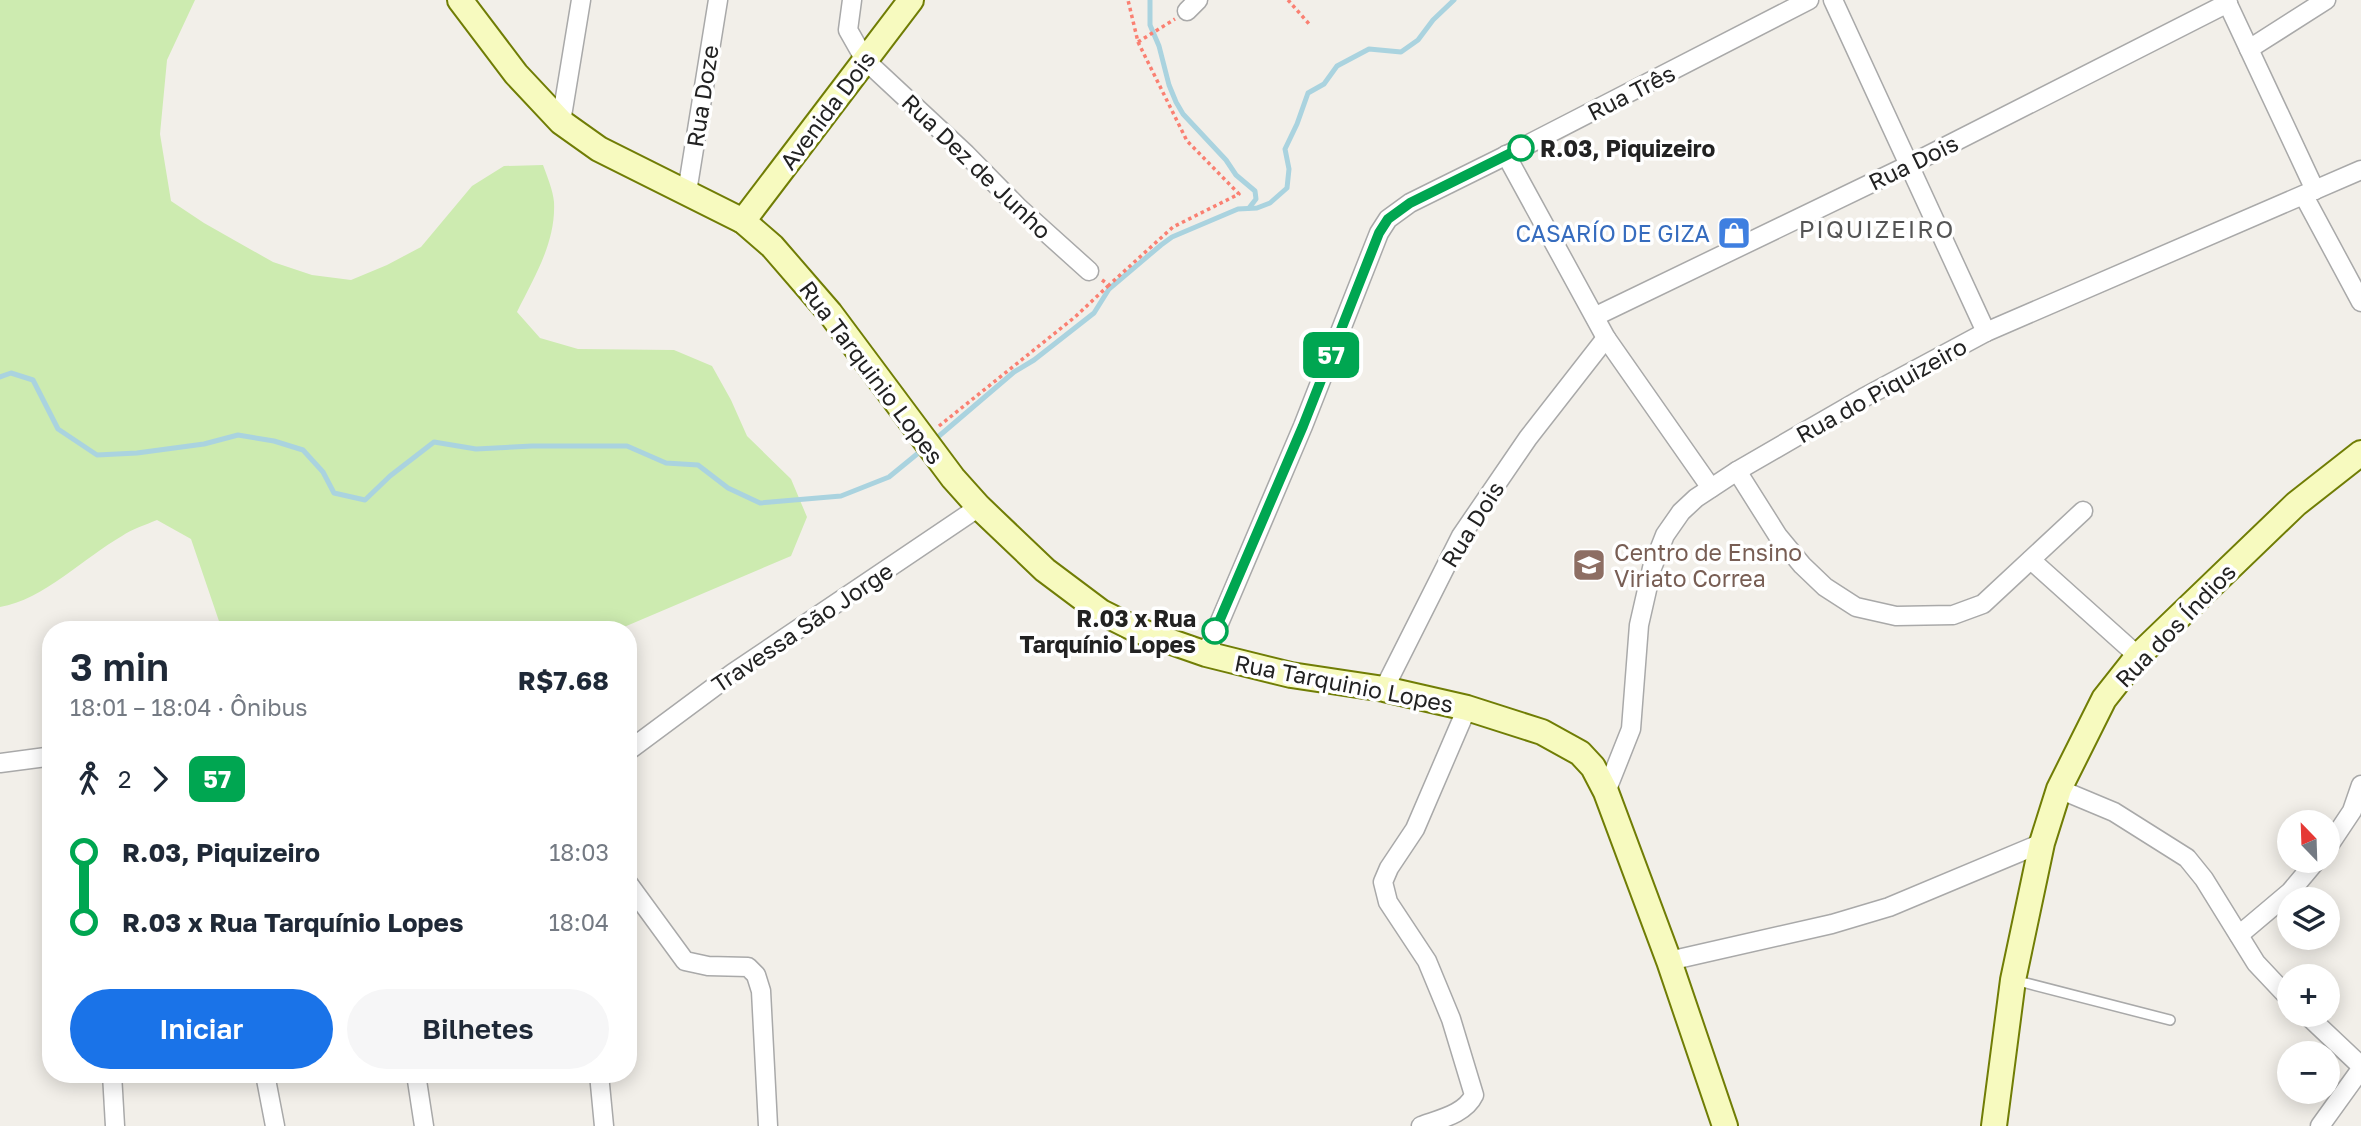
<!DOCTYPE html>
<html lang="pt">
<meta charset="utf-8">
<style>
body{margin:0;font-family:"Golos Text",sans-serif;background:#f6f6f7;color:#1f2937;height:100vh;display:flex;flex-direction:column;font-size:26px;white-space:nowrap}
*{box-sizing:border-box;margin:0}
p{font-size:23px;color:#747a83}
.icon{flex:none;width:38px;height:38px;fill:none;stroke:currentColor;stroke-width:2;stroke-linecap:round;stroke-linejoin:round}
.map{position:relative;flex:1;overflow:hidden}
.details{position:absolute;left:42px;top:621px;width:595px;height:462px;display:flex;flex-direction:column;background:#fff;border-radius:28px;box-shadow:0 4px 18px #0003}
.details>*{flex:none}
.badge{padding:0 14px;border-radius:10px;font-size:24px;line-height:46px}
.needle{width:46px;rotate:337deg}
.buttons{position:absolute;left:2277px;top:810px;display:grid;gap:14px}
.buttons a{display:grid;place-items:center;width:63px;height:63px;border-radius:50%;background:#fff;box-shadow:0 4px 18px #0003;font-size:35px}
.map>.badge{position:absolute;translate:-50% -50%;box-shadow:0 0 0 4px #fff}
.legs{display:flex;align-items:center;gap:10px;height:77px;padding:0 28px;font-size:23px}
.legs p{margin-inline-start:auto}
.head{display:flex;align-items:center;justify-content:space-between;height:119px;padding:0 28px}
h1{font-size:38px;font-weight:600;line-height:52px}
.cta{display:flex;gap:14px;margin-top:auto;padding:14px 28px}
.cta a{flex:1;height:80px;border-radius:42px;background:#1a73e8;color:#fff;font-size:28px;font-weight:600;line-height:80px;text-align:center}
.cta a+a{background:#f6f6f7;color:#1f2937}
ul{padding:0 28px;list-style:none}
li{display:flex;align-items:center;gap:24px;height:70px;font-size:26px}
li i{display:grid;place-items:center;width:10px;height:100%;margin:0 9px;background:currentColor}
li i::after{content:'';width:18px;height:18px;margin:-9px;border:5px solid;border-radius:50%;background:#fff}
li p{margin-inline-start:auto}
li:first-child i{background:linear-gradient(#0000 50%,currentColor 0)}
li:last-child i{background:linear-gradient(currentColor 50%,#0000 0)}
.map>svg:first-child{display:block}
.grass{fill:#cdebb0}
.lines{fill:none;stroke-linecap:round;stroke-linejoin:round}
.stream{stroke:#aad3df;stroke-width:5}
.lane-casing{stroke:#a9a9a9;stroke-width:12}
.street-casing{stroke:#a9a9a9;stroke-width:21}
.secondary-casing{stroke:#707d05;stroke-width:28}
.path{stroke:#fa8072;stroke-width:3.5;stroke-dasharray:3.5 3.5;stroke-linecap:butt}
.lane{stroke:#fff;stroke-width:9}
.street{stroke:#fff;stroke-width:18}
.secondary{stroke:#f7fabf;stroke-width:24}
.line-1-casing{stroke:#fff;stroke-width:16}
.line-1{stroke:#00a651;stroke-width:10}
.stop-1-dot{fill:#fff;stroke:#00a651;stroke-width:3.5}
.labels{text-anchor:middle;dominant-baseline:central;stroke-width:7;stroke-linejoin:round;paint-order:stroke}
.street-label{font-size:23px;fill:#222;stroke:#fff}
.stop-label{font-size:23px;font-weight:bold;fill:#222;stroke:#fff;text-anchor:start}
.shop-label{font-size:23px;fill:#366cbe;stroke:#fff;text-anchor:end}
.education-label{font-size:23px;fill:#785e54;stroke:#fff;text-anchor:start}
.neighbourhood-label{font-size:24px;letter-spacing:2px;fill:#555;stroke:#fff}
</style>
<div class="map">
<svg width="2361" height="1126" viewBox="0 0 2361 1126">
<rect width="100%" height="100%" fill="#f2efe9"/>
<path class="grass" d="M0 0H195L167 60 160 134 171 201 204 223 273 262 312 275 351 280 387 265 421 247 472 186 504 166 543 165C547 176 553 190 554 202 556 243 534 277 517 312L540 338 578 349 674 350 712 366 731 400 747 436 791 479 807 517 791 556 617 630H385L379 628 355 630H222L191 539 157 520C145 525 132 529 122 536 85 557 43 600 0 607Z"/>
<g class="lines">
<g class="stream">
<polyline points="1150,0 1150,25 1159,46 1169,85 1176,102 1183,114 1226,160 1236,175 1255,191 1256,199 1249,208"/>
<polyline points="0,377 11,373 33,380 58,429 97,455 137,453 204,444 238,435 274,441 303,450 323,472 334,493 365,500 390,476 434,442 476,449 532,446 627,446 666,463 698,465 728,488 760,503 841,496 889,477 922,450"/>
<polyline points="932,442 1014,372 1034,360 1094,313 1109,289 1161,245 1172,237 1238,209 1257,208 1270,203 1287,188 1289,169 1285,149 1297,124 1308,93 1324,84 1337,66 1369,49 1401,52 1418,40 1433,20 1454,0"/>
</g>
<defs>
<polyline id="lane" points="2026,983 2170,1020"/>
<g id="street">
<polyline points="852,0 848,30 865,60 966,154 1019,208 1089,271"/>
<polyline points="1833,0 1986,332"/>
<polyline points="2226,0 2315,190"/>
<polyline points="1187,11 1198,0"/>
<polyline points="2249,49 2326,0"/>
<polyline points="561,122 581,0"/>
<polyline points="1506,155 1606,338 1711,488"/>
<polyline points="687,192 718,0"/>
<polyline points="2304,196 2361,302"/>
<polyline points="1596,316 1909,165 2228,3"/>
<polyline points="1737,471 1778,536 1802,565 1825,587 1856,607 1896,616 1953,615 1983,604 2083,511"/>
<polyline points="2031,560 2138,656"/>
<polyline points="1206,654 1303,426 1379,233 1388,219 1410,203 1521,148 1809,0"/>
<polyline points="1384,689 1461,536 1528,438 1606,338"/>
<polyline points="628,751 733,673 979,507"/>
<polyline points="0,763 46,757"/>
<polyline points="2059,789 2114,812 2187,858 2204,879 2256,963 2289,998"/>
<polyline points="1606,792 1631,729 1639,625 1652,568 1665,535 1681,512 1696,498 1737,471 1863,398 1986,332 2361,170"/>
<polyline points="2328,847 2352,811 2361,785"/>
<polyline points="628,883 685,961 708,966 748,967 756,975 761,991 768,1126"/>
<polyline points="2239,935 2290,892 2316,861"/>
<polyline points="1669,961 1832,924 1889,907 2042,843"/>
<polyline points="2307,1015 2361,1066"/>
<polyline points="112,1074 115,1126"/>
<polyline points="265,1074 275,1126"/>
<polyline points="416,1074 424,1126"/>
<polyline points="599,1074 604,1126"/>
<path d="M1421 1126C1440 1119 1465 1114 1474 1095L1451 1019 1427 961 1388 902 1383 882 1389 868 1415 829 1467 708"/>
<polyline points="2320,1126 2361,1069"/>
</g>
<g id="secondary">
<polyline points="460,0 516,74 561,122 599,149 743,221 772,246 830,313 953,478 979,507 1045,570 1101,612 1137,630 1206,654 1291,675 1384,689 1467,708 1542,732 1580,753 1593,767 1606,792 1669,961 1725,1126"/>
<polyline points="743,221 911,0"/>
<polyline points="1994,1126 2013,980 2042,843 2059,789 2104,699 2138,656 2296,504 2361,453"/>
</g>
</defs>
<use href="#lane" class="lane-casing"/>
<use href="#street" class="street-casing"/>
<use href="#secondary" class="secondary-casing"/>
<g class="path">
<polyline points="1288,0 1310,25"/>
<polyline points="1138,42 1175,19"/>
<polyline points="1102,280 1109,285 1173,227 1239,194 1187,141 1138,42 1128,0"/>
<polyline points="939,426 1075,317 1109,285"/>
</g>
<use href="#lane" class="lane"/>
<use href="#street" class="street"/>
<use href="#secondary" class="secondary"/>
</g>
<g class="lines">
<defs>
<polyline id="line-1" points="1215,631 1303,426 1379,233 1388,219 1410,203 1521,148"/>
</defs>
<use href="#line-1" class="line-1-casing"/>
<use href="#line-1" class="line-1"/>
</g>
<defs>
<symbol id="shop-square" viewBox="-11 -11 22 22"><rect x="-9" y="-9" width="18" height="18" rx="4" fill="#3f7fe0" stroke="#fff"/><path d="M-5-2.5h2.3a2.7 3.5 0 0 1 5.4 0H5L5.5 6h-11ZM-1.5-2.5h3a1.5 2.3 0 0 0-3 0Z" fill="#fff"/></symbol>
<symbol id="school-square" viewBox="-11 -11 22 22"><rect x="-9" y="-9" width="18" height="18" rx="4" fill="#8d6e63" stroke="#fff"/><path d="M0-5L7-2L0 1L-7-2ZM-4 1L0 2.5L4 1V4Q0 6-4 4Z" fill="#fff"/></symbol>
</defs>
<g fill-rule="evenodd">
<use href="#shop-square" x="1715" y="214" width="38" height="38"/>
<use href="#school-square" x="1570" y="546" width="38" height="38"/>
</g>
<g class="stop-1-dot">
<circle cx="1521" cy="148" r="12"/>
<circle cx="1215" cy="631" r="12"/>
</g>
<g class="labels">
<g class="street-label">
<text transform="translate(1631 92) rotate(-27)">Rua Três</text>
<text transform="translate(702 96) rotate(-81)">Rua Doze</text>
<text transform="translate(827 110) rotate(-53)">Avenida Dois</text>
<text transform="translate(1913 162) rotate(-26)">Rua Dois</text>
<text transform="translate(977 166) rotate(44)">Rua Dez de Junho</text>
<text transform="translate(872 372) rotate(53)">Rua Tarquinio Lopes</text>
<text transform="translate(1881 390) rotate(-29)">Rua do Piquizeiro</text>
<text transform="translate(1472 524) rotate(-58)">Rua Dois</text>
<text transform="translate(2175 625) rotate(-46)">Rua dos Índios</text>
<text transform="translate(802 627) rotate(-34)">Travessa São Jorge</text>
<text transform="translate(1344 683) rotate(11)">Rua Tarquinio Lopes</text>
</g>
<g class="stop-label">
<text x="1540" y="148">R.03, Piquizeiro</text>
<text x="1196" y="618" text-anchor="end">R.03 x Rua<tspan x="1196" dy="26">Tarquínio Lopes</tspan></text>
</g>
<g class="shop-label">
<text x="1710" y="233">CASARÍO DE GIZA</text>
</g>
<g class="education-label">
<text x="1614" y="552">Centro de Ensino<tspan x="1614" dy="26">Viriato Correa</tspan></text>
</g>
<g class="neighbourhood-label">
<text x="1877" y="228">PIQUIZEIRO</text>
</g>
</g>
</svg>
<div class="buttons">
<a><svg class="needle" viewBox="-14 -14 28 28"><path d="M0-13l5 13h-10z" fill="#e53935"/><path d="M0 13l5-13h-10z" fill="#747a83"/></svg></a>
<a><svg class="icon" aria-label="layers" viewBox="0 0 24 24"><path d="M12 4l9 5-9 5-9-5zM3 14l9 5 9-5"/></svg></a>
<a>+</a>
<a>−</a>
</div>
<b class="badge" style="left:1331px;top:355px;background:#00a651;color:#fff">57</b>
<section class="details">
<div class="head"><div><h1>3 min</h1><p>18:01 – 18:04 · Ônibus</p></div><b>R$7.68</b></div>
<div class="legs"><svg class="icon" aria-label="walk" viewBox="0 0 24 24"><circle cx="13" cy="4" r="2"/><path d="M13 8l-2 6 4 7M11 14l-3 7M7 12l3-4h3l4 4"/></svg>2<svg class="icon" aria-label="forward" viewBox="0 0 24 24"><path d="M9 5l7 7-7 7"/></svg><b class="badge" style="background:#00a651;color:#fff">57</b></div>
<ul>
<li><i style="color:#00a651"></i><b>R.03, Piquizeiro</b><p>18:03</p></li>
<li><i style="color:#00a651"></i><b>R.03 x Rua Tarquínio Lopes</b><p>18:04</p></li>
</ul>
<div class="cta"><a>Iniciar</a><a>Bilhetes</a></div>
</section>
</div>
